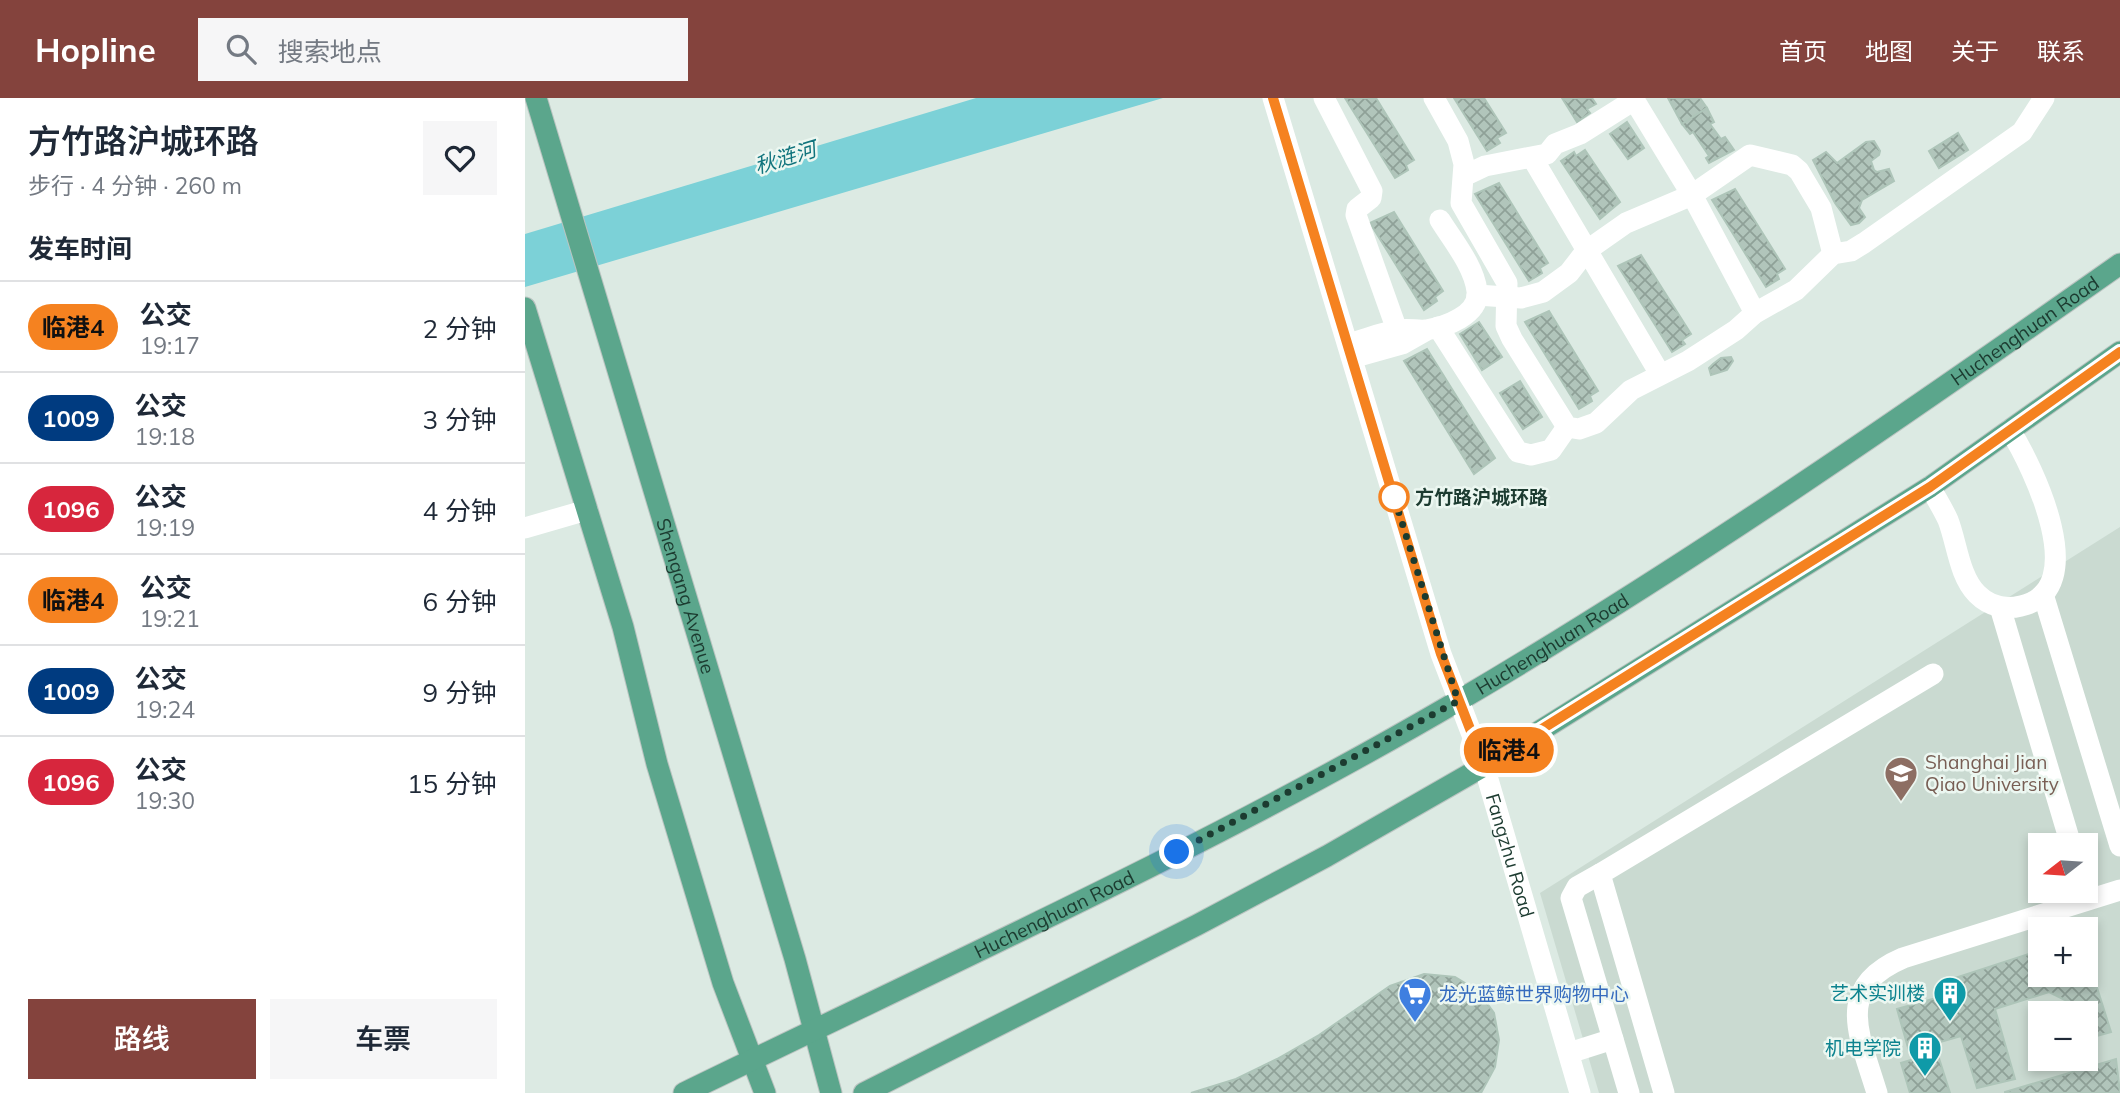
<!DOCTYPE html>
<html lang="zh">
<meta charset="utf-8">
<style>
body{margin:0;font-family:Mulish,"Noto Sans SC",sans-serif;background:#f6f6f7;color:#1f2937;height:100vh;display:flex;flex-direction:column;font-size:26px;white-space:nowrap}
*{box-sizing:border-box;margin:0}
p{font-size:23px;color:#747a83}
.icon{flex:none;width:38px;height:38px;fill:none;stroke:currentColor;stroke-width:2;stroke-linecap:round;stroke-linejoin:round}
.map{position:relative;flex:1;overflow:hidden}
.panel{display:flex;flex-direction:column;background:#fff;width:525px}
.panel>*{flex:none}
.badge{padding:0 14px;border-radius:23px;font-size:24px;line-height:46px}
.needle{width:46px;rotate:253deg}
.controls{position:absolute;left:1503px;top:735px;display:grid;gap:14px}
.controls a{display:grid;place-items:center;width:70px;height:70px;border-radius:0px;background:#fff;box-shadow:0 4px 10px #0003;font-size:35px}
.you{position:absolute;width:35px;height:35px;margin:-18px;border:5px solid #fff;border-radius:50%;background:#1a73e8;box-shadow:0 0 0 10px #1a73e833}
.map>.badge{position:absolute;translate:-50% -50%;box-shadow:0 0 0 4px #fff}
h2{padding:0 28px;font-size:26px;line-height:63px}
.round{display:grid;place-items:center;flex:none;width:74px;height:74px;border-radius:0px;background:#f6f6f7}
.overview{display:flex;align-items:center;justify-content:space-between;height:119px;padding:0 28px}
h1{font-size:33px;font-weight:600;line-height:52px}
.cta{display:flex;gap:14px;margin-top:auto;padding:14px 28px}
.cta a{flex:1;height:80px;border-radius:0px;background:#84433d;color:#fff;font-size:28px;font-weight:600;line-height:80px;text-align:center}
.cta a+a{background:#f6f6f7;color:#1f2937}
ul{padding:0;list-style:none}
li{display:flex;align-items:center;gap:21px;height:91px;padding:0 28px;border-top:2px solid #e0e1e3}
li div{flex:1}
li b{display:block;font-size:26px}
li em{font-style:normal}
li .badge{min-width:77px;font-weight:700;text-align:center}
header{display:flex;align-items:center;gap:42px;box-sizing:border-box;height:98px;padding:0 35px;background:#84433d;color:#fff}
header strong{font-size:33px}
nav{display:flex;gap:38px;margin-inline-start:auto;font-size:24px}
.search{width:490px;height:63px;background:#f6f6f7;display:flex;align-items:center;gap:18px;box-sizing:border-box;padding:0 24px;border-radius:0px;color:#747a83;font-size:26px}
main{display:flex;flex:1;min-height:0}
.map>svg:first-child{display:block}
.built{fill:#cadad1;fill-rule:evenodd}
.water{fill:#7cd1d7}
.building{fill:url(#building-cross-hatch);stroke:#aec5b9;stroke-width:2}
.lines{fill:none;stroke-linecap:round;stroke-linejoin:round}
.major-casing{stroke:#bbc4c1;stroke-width:23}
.minor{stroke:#fff;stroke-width:21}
.major{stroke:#5ba68c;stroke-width:21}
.line-casing{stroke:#fff;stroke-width:16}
.line{stroke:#f58220;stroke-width:10}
.walk{stroke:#1c3b30;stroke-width:7;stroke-dasharray:0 12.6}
.stop-dot{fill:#fff;stroke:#f58220;stroke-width:3.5}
.labels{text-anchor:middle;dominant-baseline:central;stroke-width:5;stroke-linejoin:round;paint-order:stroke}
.street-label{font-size:19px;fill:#1c3b30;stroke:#ecf7f1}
.stop-label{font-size:19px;font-weight:bold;fill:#1c3b30;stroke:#ecf7f1;text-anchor:start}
.education-label{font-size:19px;fill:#785e54;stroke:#ecf7f1;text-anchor:start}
.culture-label{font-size:19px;fill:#0d838f;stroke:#ecf7f1;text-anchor:end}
.shop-label{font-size:19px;fill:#366cbe;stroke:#ecf7f1;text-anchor:start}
.water-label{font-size:21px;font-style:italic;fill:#11747d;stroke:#ecf7f1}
</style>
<header>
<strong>Hopline</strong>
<div class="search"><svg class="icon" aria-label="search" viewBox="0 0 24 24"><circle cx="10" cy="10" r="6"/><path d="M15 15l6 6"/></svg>搜索地点</div>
<nav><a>首页</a><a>地图</a><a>关于</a><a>联系</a></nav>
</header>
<main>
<section class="panel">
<div class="overview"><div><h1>方竹路沪城环路</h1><p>步行 · 4 分钟 · 260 m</p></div><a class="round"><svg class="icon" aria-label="heart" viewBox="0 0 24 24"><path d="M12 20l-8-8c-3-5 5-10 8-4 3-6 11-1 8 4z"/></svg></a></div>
<h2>发车时间</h2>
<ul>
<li><span class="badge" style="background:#f58220;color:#111">临港4</span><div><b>公交</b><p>19:17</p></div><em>2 分钟</em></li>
<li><span class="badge" style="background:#003b80;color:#fff">1009</span><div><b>公交</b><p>19:18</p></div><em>3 分钟</em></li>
<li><span class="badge" style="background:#d7263d;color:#fff">1096</span><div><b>公交</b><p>19:19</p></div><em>4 分钟</em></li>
<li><span class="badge" style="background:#f58220;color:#111">临港4</span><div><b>公交</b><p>19:21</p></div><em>6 分钟</em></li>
<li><span class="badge" style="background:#003b80;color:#fff">1009</span><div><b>公交</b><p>19:24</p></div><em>9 分钟</em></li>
<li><span class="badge" style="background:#d7263d;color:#fff">1096</span><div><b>公交</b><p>19:30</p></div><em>15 分钟</em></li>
</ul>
<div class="cta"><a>路线</a><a>车票</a></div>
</section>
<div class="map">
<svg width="1595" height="995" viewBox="0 0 1595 995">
<defs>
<pattern id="building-cross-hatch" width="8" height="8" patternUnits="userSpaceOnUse" patternTransform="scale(1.75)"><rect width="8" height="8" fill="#b1c5bb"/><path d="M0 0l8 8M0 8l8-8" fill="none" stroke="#8fa198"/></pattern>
</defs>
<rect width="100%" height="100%" fill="#dceae3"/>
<path class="built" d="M1595 429V995H1074L1015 795ZM1516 747H1561V793H1516ZM1516 831H1561V877H1516ZM1516 915H1561V961H1516Z"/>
<polygon class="water" points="451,0 638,0 0,189 0,136"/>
<g class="building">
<polygon points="820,0 851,0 889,62 881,67 883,72 870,80"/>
<polygon points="929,0 959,0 981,35 972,40 975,45 962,53"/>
<polygon points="1037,0 1067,0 1071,6 1062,11 1065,15 1052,24"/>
<polygon points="1143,0 1175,0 1182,10 1157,26"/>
<polygon points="1182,10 1189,24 1185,26 1196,41 1200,39 1209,52 1184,65 1181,60 1184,58 1168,34 1165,36 1157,26"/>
<polygon points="1102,24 1119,50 1103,61 1085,36"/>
<polygon points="1433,35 1443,52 1414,70 1404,53"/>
<polygon points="1349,43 1355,53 1354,57 1346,63 1349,72 1352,74 1364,71 1369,83 1337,102 1334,110 1340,119 1334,125 1326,127 1310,105 1288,62 1301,54 1312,65 1341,44"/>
<polygon points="1060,52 1095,104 1075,121 1036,63 1049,54 1051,58"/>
<polygon points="974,85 1023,165 1015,170 1017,175 1004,183 950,96"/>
<polygon points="1210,91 1260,171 1252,176 1254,181 1241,189 1187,102"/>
<polygon points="869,114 918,193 910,199 912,203 899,212 845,125"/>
<polygon points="1116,157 1166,236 1157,242 1160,246 1147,254 1093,168"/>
<polygon points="1024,213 1073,293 1065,298 1067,303 1054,311 1000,224"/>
<polygon points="954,224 977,259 957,272 935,236"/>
<polygon points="902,251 970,360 949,376 879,263"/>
<polygon points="1206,259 1208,263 1202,272 1186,277 1184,270 1188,266 1196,260"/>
<polygon points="995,283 1017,319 998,331 975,295"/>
<polygon points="1516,852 1516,877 1568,877 1586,934 1561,941 1561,915 1544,915 1540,902 1524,894 1470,911 1490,981 1452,990 1436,938 1384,953 1372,911 1422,897 1418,884"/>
<polygon points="899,876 930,879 953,893 969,915 974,942 970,969 956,995 666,995 711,981 752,961 794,937 865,888"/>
<polygon points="1412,954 1425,995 1385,995 1376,965"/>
<polygon points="1591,961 1595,995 1480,995 1480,994"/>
</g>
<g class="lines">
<defs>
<g id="major">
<path id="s2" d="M11 0 270 861 306 995"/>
<polyline points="0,210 98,529 132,666 198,885 240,995"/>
<path id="s3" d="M159 995C419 868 684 749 933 603 1161 469 1379 318 1595 166"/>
<polyline points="339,995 672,827 802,758 959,668 1405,389 1595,254"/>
</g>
</defs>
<use href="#major" class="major-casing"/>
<g class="minor">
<path id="s1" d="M748 0 916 556 959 668 1055 995"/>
<polyline points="799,0 847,93 846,100 832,111 831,117 872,232"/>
<polyline points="909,0 933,43 939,66 936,105 982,185 981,228 987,241 1042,329 1054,331 1071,325 1106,292 1163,263 1211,232 1230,215 1271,192 1308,156 1326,153 1339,145 1497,34 1519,0"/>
<polyline points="1108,0 1167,97 1230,215"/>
<polyline points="1008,61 1135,276"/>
<polyline points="939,78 960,68 1022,56 1030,46 1055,36 1109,2"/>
<polyline points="952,197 996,200 1018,194 1044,175 1061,153 1101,125 1167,97 1225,57 1267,67 1274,73 1296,110 1308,156"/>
<polyline points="913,229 993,354 1006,357 1026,352 1042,329"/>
<path d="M823 246C839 242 857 234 874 232 883 230 892 233 901 232 920 229 955 217 952 193 949 168 928 143 915 122"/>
<polyline points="827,260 877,246 900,233"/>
<path d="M1405 389C1411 400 1418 411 1423 422 1432 445 1434 478 1452 496 1464 508 1480 512 1496 508 1568 492 1508 369 1485 332"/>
<polyline points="0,430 62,412"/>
<polyline points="1518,496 1595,748"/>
<polyline points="1475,509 1546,747"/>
<polyline points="1075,776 1052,789 1046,800 1104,995"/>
<polyline points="1044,955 1088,941"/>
<polyline points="1139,995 1075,776 1408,576"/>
<path d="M1352 995C1335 938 1308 890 1378 860L1595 792"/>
</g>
<use href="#major" class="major"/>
</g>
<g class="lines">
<defs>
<polyline id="line" points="748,0 916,556 959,667 1405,389 1595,254"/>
</defs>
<use href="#line" class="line-casing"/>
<use href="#line" class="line"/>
<polyline class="walk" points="652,754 933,603 869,399"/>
</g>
<defs>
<symbol id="university-pin" viewBox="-11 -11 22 30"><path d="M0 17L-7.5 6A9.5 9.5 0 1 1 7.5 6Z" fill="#8d6e63" stroke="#ecf7f1"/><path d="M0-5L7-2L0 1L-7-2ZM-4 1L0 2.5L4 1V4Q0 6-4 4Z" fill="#fff"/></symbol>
<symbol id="building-pin" viewBox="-11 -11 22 30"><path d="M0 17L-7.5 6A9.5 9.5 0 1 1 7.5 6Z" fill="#0f9aa8" stroke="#ecf7f1"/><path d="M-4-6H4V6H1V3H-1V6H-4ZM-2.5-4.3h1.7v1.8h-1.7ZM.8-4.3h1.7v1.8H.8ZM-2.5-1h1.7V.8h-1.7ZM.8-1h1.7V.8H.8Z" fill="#fff"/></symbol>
<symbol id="supermarket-pin" viewBox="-11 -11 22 30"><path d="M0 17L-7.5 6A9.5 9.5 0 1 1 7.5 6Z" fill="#3f7fe0" stroke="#ecf7f1"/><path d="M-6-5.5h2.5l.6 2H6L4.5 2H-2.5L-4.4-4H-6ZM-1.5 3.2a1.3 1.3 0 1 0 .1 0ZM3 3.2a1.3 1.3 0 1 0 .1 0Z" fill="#fff"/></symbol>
</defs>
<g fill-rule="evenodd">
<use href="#university-pin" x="1357" y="656" width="38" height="52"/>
<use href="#building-pin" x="1406" y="876" width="38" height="52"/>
<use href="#supermarket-pin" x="871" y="877" width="38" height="52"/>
<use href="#building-pin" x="1381" y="931" width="38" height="52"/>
</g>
<circle class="stop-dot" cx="869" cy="399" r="14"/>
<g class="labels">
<g class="street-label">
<text stroke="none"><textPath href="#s3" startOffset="1545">Huchenghuan Road</textPath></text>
<text stroke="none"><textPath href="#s2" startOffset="520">Shengang Avenue</textPath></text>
<text stroke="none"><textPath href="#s3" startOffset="978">Huchenghuan Road</textPath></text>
<text stroke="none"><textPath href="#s1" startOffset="794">Fangzhu Road</textPath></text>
<text stroke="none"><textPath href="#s3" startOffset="411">Huchenghuan Road</textPath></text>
</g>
<g class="stop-label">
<text x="890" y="399">方竹路沪城环路</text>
</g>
<g class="education-label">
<text x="1400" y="664">Shanghai Jian<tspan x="1400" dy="22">Qiao University</tspan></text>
</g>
<g class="culture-label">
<text x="1400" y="895">艺术实训楼</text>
<text x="1376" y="950">机电学院</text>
</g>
<g class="shop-label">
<text x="914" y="896">龙光蓝鲸世界购物中心</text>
</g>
<g class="water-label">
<text transform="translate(260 59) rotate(-17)">秋涟河</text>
</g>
</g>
</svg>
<div class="controls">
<a><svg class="needle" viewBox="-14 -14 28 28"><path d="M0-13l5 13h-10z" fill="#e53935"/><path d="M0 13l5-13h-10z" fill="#747a83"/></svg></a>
<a>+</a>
<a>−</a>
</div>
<div class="you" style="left:652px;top:754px"></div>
<b class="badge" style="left:984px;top:652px;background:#f58220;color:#111">临港4</b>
</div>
</main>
